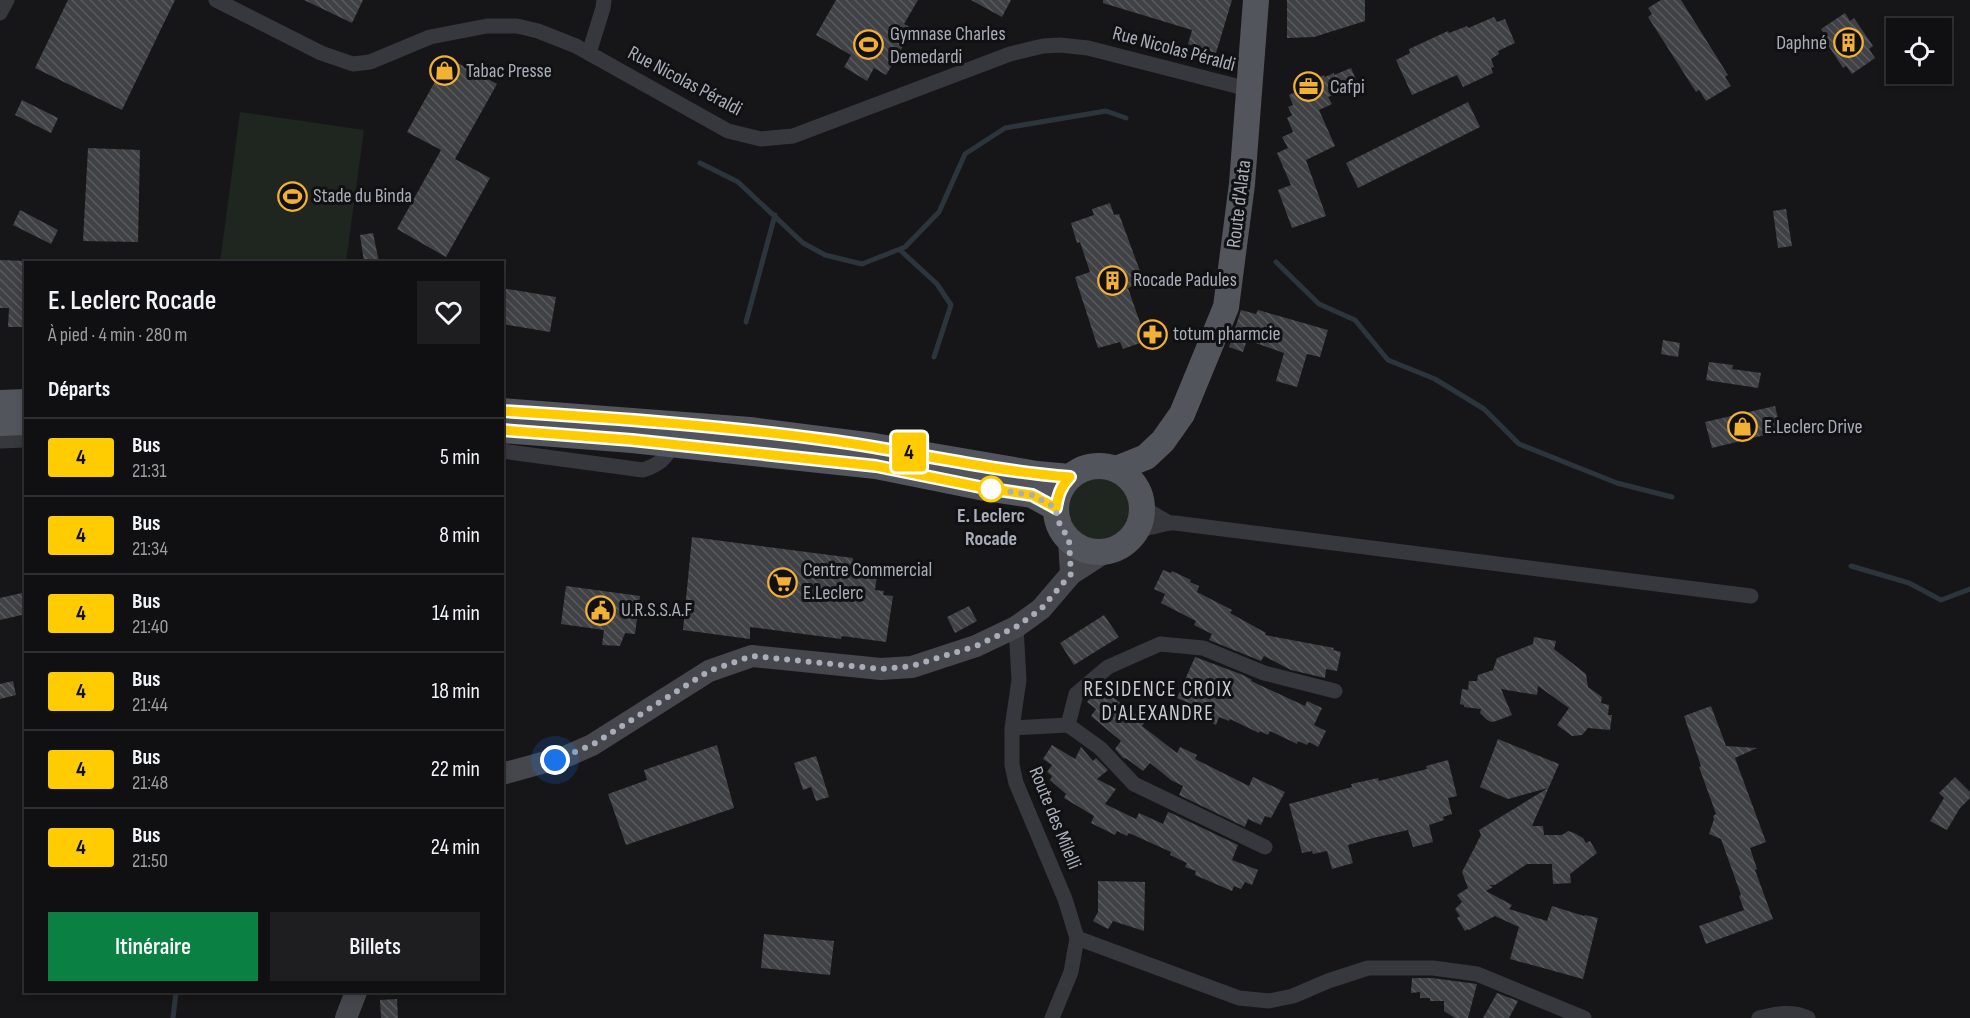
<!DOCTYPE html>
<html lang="fr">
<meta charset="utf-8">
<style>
body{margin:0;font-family:"Sofia Sans Condensed",sans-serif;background:#1e1e20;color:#f1f3f6;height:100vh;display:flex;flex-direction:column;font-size:22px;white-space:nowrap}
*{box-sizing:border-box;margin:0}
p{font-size:20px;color:#9c9d9f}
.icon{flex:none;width:33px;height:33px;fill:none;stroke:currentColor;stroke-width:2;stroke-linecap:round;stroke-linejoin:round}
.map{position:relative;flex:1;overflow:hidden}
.sheet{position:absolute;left:24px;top:261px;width:480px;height:732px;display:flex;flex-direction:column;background:#101012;border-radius:0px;box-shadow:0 3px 9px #0003,0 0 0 2px #303032}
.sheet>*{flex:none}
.badge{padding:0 12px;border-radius:4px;font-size:21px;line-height:39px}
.buttons{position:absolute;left:1886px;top:18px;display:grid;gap:12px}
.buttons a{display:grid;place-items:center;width:66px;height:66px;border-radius:0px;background:#101012;box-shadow:0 3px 9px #0003,0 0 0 2px #303032;font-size:30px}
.you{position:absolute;width:30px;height:30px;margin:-15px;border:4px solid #fff;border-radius:50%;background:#1a73e8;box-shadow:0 0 0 9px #1a73e833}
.map>.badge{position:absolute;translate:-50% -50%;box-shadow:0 0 0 3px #fff}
h2{padding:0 24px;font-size:22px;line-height:54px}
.round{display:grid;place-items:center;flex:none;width:63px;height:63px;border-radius:0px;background:#1e1e20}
.overview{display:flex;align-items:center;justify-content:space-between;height:102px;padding:0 24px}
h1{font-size:28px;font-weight:600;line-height:45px}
.cta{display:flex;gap:12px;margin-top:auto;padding:12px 24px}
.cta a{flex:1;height:69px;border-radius:0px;background:#0b8043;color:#fff;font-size:24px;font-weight:600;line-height:69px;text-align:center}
.cta a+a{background:#1e1e20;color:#f1f3f6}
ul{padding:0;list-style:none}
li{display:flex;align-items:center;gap:18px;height:78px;padding:0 24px;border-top:2px solid #303032}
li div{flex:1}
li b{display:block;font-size:22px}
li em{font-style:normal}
li .badge{min-width:66px;font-weight:700;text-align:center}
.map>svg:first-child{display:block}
.green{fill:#1e261f}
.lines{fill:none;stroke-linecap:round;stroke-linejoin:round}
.stream{stroke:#2c353c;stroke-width:5}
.building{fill:url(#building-back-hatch)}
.street{stroke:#37383d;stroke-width:15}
.secondary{stroke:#45474d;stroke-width:22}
.primary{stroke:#53555c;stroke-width:26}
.line-casing{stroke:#fff;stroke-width:14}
.line{stroke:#fecc00;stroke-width:9}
.walk{stroke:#a8adb8;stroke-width:6;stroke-dasharray:0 10.8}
.stop-dot{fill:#fff;stroke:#fecc00;stroke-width:3}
.labels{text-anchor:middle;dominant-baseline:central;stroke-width:6;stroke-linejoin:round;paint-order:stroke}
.poi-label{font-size:20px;fill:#a8adb8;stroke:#111113;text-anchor:start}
.street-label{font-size:20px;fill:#a8adb8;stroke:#111113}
.stop-label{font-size:20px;font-weight:bold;fill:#a8adb8;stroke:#111113}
.neighbourhood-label{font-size:21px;letter-spacing:1.5px;fill:#c9ccd4;stroke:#111113}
</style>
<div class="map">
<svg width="1970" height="1018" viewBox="0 0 1970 1018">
<defs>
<pattern id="building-back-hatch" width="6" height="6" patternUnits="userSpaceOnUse" patternTransform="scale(1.5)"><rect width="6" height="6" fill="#404145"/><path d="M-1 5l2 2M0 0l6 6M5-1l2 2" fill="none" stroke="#595a5e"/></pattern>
</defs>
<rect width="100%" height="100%" fill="#161618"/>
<g class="green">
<polygon points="240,112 364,130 346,262 220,262"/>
<circle cx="1099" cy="509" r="32"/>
</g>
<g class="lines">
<g class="stream">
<polyline points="700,163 738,182 803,243 825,255 862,264 905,247 939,212 965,154 1005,128 1106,111 1126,118"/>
<polyline points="900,250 937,284 951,305 934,357"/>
<polyline points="1276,262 1319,304 1355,320 1388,360 1435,379 1484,409 1519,444 1617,483 1672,497"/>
<polyline points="746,322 775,215"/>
<polyline points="1851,566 1909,583 1941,600 1970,589"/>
<polyline points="173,1018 176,992"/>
</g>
</g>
<g class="building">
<polygon points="68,0 175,0 122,110 35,68"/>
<polygon points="304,0 363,0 352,23"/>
<polygon points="836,0 918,0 904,24 913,29 886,75 874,68 867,81 844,67 851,55 816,35"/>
<polygon points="971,0 1011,0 1002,17"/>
<polygon points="1103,0 1232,0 1216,53 1188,44 1192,30 1103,3"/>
<polygon points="1287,0 1365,0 1365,21 1314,37 1287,38"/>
<polygon points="1661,0 1681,0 1728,75 1725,77 1731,86 1706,101 1699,90 1696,92 1648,17 1652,14 1648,8"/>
<polygon points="1845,13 1850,21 1854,18 1873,46 1869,49 1875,58 1852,74 1846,66 1843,68 1824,39 1827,37 1821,29"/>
<polygon points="1494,17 1497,22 1505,19 1515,43 1498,51 1499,54 1491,59 1494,67 1491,68 1493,73 1463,87 1457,75 1412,95 1396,60 1410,53 1409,49 1448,31 1449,33 1467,26 1468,28"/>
<polygon points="448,58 497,84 455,159 490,178 446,257 397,229 441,150 407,132"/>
<polygon points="1351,68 1358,84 1328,97 1332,104 1319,110 1335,146 1306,160 1326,216 1292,228 1278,190 1291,185 1277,153 1288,148 1282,137 1293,132 1287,118 1292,115 1288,107 1293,105 1289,95 1302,89 1299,84 1315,77 1315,79 1324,75 1325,77 1334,73 1334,75"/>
<polygon points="22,100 58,118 51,133 15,115"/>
<polygon points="1468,102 1480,127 1358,188 1346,163"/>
<polygon points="88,148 140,150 138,242 83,241"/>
<polygon points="1110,203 1114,215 1119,214 1144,282 1128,288 1144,334 1138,336 1140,343 1123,349 1120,342 1098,348 1075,277 1090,272 1080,242 1077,243 1071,223 1094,215 1092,209"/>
<polygon points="1786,209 1792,246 1778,248 1773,211"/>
<polygon points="20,210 58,230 51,244 13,225"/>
<polygon points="373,233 379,262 364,262 360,235"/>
<polygon points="0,260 26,261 26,327 8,327 9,308 0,308"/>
<polygon points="502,288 556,297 550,332 502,324"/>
<polygon points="1241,310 1256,314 1258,310 1328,330 1320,357 1307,354 1297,387 1276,381 1284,353 1247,340 1243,352 1229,347"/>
<polygon points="1663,340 1680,343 1678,357 1661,354"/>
<polygon points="1709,362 1733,365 1732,369 1761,373 1758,388 1706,380"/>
<polygon points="1775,406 1781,431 1712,448 1705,422"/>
<polygon points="692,537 853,558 852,571 877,575 875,590 884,591 883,595 893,596 886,642 842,636 841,639 750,627 750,639 683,630"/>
<polygon points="1163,570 1171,573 1172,571 1191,580 1190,582 1199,586 1197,592 1232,610 1230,613 1266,633 1265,635 1334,648 1333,650 1341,652 1337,671 1326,669 1325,678 1291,670 1264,656 1261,661 1209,640 1212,634 1194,625 1196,621 1161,603 1165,594 1154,589"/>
<polygon points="566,586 640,596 635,634 625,633 620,646 602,645 604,630 561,624"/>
<polygon points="26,592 26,614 0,620 0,598"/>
<polygon points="969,606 977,621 955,633 947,617"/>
<polygon points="1104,615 1119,637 1074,665 1060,643"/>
<polygon points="1534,637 1556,641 1554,649 1586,674 1588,687 1602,697 1601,703 1609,705 1608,715 1612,715 1610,730 1588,728 1582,735 1572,736 1557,725 1569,708 1538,686 1537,695 1501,689 1512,715 1496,721 1492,722 1487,720 1480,713 1481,709 1464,707 1464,705 1460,704 1462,689 1468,690 1469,681 1477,681 1478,675 1493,670 1497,658 1533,644"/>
<polygon points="1195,657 1243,675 1252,680 1251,681 1305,706 1307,701 1322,708 1314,725 1326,731 1318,747 1309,742 1307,745 1298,741 1297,744 1270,731 1268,735 1260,731 1259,733 1230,719 1229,721 1219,717 1216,725 1199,716 1203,709 1177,698"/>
<polygon points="13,681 16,695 0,699 0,684"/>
<polygon points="1100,687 1145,722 1142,726 1177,753 1180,747 1197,755 1195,759 1249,786 1253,777 1285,792 1271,818 1265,816 1261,825 1248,819 1245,827 1179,795 1183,786 1171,780 1150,763 1143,771 1127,759 1123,758 1115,749 1121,741 1091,716 1096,709 1087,702"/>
<polygon points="1711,706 1726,746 1757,748 1735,758 1766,842 1750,848 1757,869 1755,870 1773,919 1706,944 1699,926 1744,910 1739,896 1741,895 1721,839 1709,834 1714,819 1713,816 1716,814 1699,767 1701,766 1684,716"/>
<polygon points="1498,739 1559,764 1532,826 1543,826 1544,835 1562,835 1568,831 1574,833 1583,838 1586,843 1590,841 1597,853 1570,874 1571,883 1553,884 1552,864 1527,864 1495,885 1489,885 1493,887 1486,891 1512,905 1509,909 1547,921 1552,906 1584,916 1585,915 1598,918 1583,979 1510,959 1519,927 1495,916 1469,930 1468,929 1465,931 1457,918 1460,916 1455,909 1462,902 1457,895 1468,888 1462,872 1481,835 1479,830 1548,788 1508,799 1480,787"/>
<polygon points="717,745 734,808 626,845 608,794 647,780 644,770"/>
<polygon points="1052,745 1075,759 1081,747 1093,761 1096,758 1108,770 1097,779 1116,789 1105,804 1136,819 1139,813 1163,824 1168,812 1171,813 1238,845 1232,860 1258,870 1252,885 1245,882 1241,889 1234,886 1232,891 1195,875 1196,871 1185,867 1187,863 1170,855 1171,852 1129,833 1127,836 1117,831 1115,835 1091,823 1094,816 1064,798 1066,794 1050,780 1052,776 1047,772 1052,765 1043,759"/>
<polygon points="816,756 829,797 816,801 811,787 803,790 794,763"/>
<polygon points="1448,760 1457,796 1448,798 1452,814 1443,817 1444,820 1429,825 1433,842 1413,847 1408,830 1369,839 1348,845 1353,863 1332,869 1327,851 1313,854 1312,851 1302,853 1289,804 1352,787 1351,784 1378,778 1379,781 1427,769 1426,766"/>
<polygon points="1955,777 1970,792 1970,798 1960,808 1947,830 1930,821 1944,798 1939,793"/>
<polygon points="1098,881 1145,882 1144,931 1113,921 1108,929 1093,921 1098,912"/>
<polygon points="764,934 834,941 830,975 761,968"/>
<polygon points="1412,978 1432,978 1477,984 1468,1018 1455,1018 1444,1011 1444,1001 1430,1001 1430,998 1420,998 1420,992 1411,993"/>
<polygon points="1497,993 1518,1001 1509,1018 1483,1018"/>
<polygon points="397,999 398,1018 381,1018 380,1000"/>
</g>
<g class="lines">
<g class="street">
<polyline points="216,0 321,53 353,64 370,62 430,37 487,26 517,26 538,31 576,46 728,131 761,139 793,136 1010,54 1043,46 1060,45 1088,48 1248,89"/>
<polyline points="0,13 7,0"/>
<polyline points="589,53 603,8 604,0"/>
<polyline points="0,441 26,440"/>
<path d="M502 451 643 470C658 465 667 459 672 444"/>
<polyline points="1142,507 1169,523"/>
<polyline points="1136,531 1169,523 1175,523 1751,596"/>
<polyline points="1016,627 1019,680 1012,728 1012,765 1016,783 1065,899 1077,938 1071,972 1052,1018"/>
<polyline points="1068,725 1076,694 1108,667 1160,644 1203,648 1264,673 1335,691"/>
<polyline points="1012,728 1068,725 1100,748 1134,784 1265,847"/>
<polyline points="1077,938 1239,998 1269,1001 1293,996 1328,981 1368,968 1433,968 1477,974 1584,1018"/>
<path d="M1759 1018C1776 1014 1792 1010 1808 1018"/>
</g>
<g class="secondary">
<polyline points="1069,540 1071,574"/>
<polyline points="502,774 567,756 592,745 709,671 752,656 881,669 912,667 976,646 1016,627 1041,609 1071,574 1105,552"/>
<polyline points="346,1018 356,992"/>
</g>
<g class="primary">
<polyline points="0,403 26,402"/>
<polyline points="502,411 750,430 874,446 1037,474 1070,477"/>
<polyline points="0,423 26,422"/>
<polyline points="502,430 632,440 876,466 985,488 1032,495 1056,508"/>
<circle cx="1099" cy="509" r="43"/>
<polyline points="1116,469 1146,457 1163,441 1182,414 1226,307 1242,184 1256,0"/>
</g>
</g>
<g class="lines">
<defs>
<path id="line" d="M502 411C614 418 724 426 835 441 913 452 991 471 1070 477 1061 486 1058 495 1056 508L1032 495 985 488 876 466 632 440 502 430"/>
</defs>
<use href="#line" class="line-casing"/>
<use href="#line" class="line"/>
<polyline class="walk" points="555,760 592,745 709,671 752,656 881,669 912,666 976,646 1016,627 1041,609 1071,574 1069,540 1057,519 1056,508 1032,495 985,488 991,489"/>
</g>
<defs>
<symbol id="building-ring" viewBox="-11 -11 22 22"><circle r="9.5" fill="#111113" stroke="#f2b134" stroke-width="1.5"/><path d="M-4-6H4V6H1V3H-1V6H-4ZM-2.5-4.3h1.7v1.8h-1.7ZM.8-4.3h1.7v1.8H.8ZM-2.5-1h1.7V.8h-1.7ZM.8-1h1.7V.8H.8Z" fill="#f2b134"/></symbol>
<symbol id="stadium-ring" viewBox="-11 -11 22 22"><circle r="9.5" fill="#111113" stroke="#f2b134" stroke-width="1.5"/><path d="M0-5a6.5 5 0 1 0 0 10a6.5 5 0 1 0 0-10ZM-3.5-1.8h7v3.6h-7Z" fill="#f2b134"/></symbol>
<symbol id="shop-ring" viewBox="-11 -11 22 22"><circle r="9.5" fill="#111113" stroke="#f2b134" stroke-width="1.5"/><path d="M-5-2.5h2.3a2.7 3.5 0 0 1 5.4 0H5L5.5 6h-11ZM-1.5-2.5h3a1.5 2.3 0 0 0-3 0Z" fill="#f2b134"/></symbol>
<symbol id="office-ring" viewBox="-11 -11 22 22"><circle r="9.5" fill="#111113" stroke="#f2b134" stroke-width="1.5"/><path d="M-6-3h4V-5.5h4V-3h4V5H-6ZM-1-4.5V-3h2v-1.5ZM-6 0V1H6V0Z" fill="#f2b134"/></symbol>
<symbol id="pharmacy-ring" viewBox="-11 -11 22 22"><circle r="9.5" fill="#111113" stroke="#f2b134" stroke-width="1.5"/><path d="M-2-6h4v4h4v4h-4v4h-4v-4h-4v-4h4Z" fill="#f2b134"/></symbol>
<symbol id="supermarket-ring" viewBox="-11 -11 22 22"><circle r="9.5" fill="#111113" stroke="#f2b134" stroke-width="1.5"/><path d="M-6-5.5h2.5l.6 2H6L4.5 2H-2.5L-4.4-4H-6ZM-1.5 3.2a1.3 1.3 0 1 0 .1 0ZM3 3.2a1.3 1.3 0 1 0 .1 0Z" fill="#f2b134"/></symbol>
<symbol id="civic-ring" viewBox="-11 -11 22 22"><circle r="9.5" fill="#111113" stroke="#f2b134" stroke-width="1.5"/><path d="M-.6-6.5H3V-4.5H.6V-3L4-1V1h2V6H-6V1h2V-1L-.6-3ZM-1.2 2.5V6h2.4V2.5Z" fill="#f2b134"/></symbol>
</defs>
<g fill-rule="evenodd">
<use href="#building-ring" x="1832" y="26" width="33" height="33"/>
<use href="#stadium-ring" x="852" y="28" width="33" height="33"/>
<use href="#shop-ring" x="428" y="54" width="33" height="33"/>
<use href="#office-ring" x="1292" y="70" width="33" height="33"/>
<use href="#stadium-ring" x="276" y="180" width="33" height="33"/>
<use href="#building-ring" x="1096" y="264" width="33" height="33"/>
<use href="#pharmacy-ring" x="1136" y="318" width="33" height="33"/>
<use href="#shop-ring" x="1726" y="410" width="33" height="33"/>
<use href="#supermarket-ring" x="766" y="566" width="33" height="33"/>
<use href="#civic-ring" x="584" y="594" width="33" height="33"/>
</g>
<circle class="stop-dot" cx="991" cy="489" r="12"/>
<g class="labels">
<g class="poi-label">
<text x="890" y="34">Gymnase Charles<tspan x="890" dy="23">Demedardi</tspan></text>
<text x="1827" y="43" text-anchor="end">Daphné</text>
<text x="466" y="71">Tabac Presse</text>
<text x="1330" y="87">Cafpi</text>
<text x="313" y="196">Stade du Binda</text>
<text x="1133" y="280">Rocade Padules</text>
<text x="1173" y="334">totum pharmcie</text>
<text x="1764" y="427">E.Leclerc Drive</text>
<text x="803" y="570">Centre Commercial<tspan x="803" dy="23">E.Leclerc</tspan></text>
<text x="621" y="610">U.R.S.S.A.F</text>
</g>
<g class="street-label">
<text transform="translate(1174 49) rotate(15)">Rue Nicolas Péraldi</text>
<text transform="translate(685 81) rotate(28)">Rue Nicolas Péraldi</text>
<text transform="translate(1239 204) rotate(-83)">Route d'Alata</text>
<text transform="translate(1055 818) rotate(68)">Route des Milelli</text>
</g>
<g class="stop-label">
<text x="991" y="516">E. Leclerc<tspan x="991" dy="23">Rocade</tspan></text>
</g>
<g class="neighbourhood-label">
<text x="1158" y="689">RESIDENCE CROIX<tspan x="1158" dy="24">D'ALEXANDRE</tspan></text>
</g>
</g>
</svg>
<div class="buttons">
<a><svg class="icon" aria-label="locate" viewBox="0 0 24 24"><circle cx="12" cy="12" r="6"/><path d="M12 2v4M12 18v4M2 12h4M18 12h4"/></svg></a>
</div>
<div class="you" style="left:555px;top:760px"></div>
<b class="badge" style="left:909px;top:452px;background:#fecc00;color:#111">4</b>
<section class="sheet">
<div class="overview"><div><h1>E. Leclerc Rocade</h1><p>À pied · 4 min · 280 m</p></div><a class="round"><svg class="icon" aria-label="heart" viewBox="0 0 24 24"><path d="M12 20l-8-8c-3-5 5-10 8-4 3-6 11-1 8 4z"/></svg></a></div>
<h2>Départs</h2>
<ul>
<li><span class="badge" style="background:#fecc00;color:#111">4</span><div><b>Bus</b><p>21:31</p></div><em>5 min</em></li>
<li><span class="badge" style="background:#fecc00;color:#111">4</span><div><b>Bus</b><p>21:34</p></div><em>8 min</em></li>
<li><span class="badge" style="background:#fecc00;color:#111">4</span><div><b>Bus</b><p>21:40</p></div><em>14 min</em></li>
<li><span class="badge" style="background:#fecc00;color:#111">4</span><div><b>Bus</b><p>21:44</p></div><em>18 min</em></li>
<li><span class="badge" style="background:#fecc00;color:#111">4</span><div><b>Bus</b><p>21:48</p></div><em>22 min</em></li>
<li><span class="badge" style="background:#fecc00;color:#111">4</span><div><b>Bus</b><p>21:50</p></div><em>24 min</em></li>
</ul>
<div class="cta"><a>Itinéraire</a><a>Billets</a></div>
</section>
</div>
